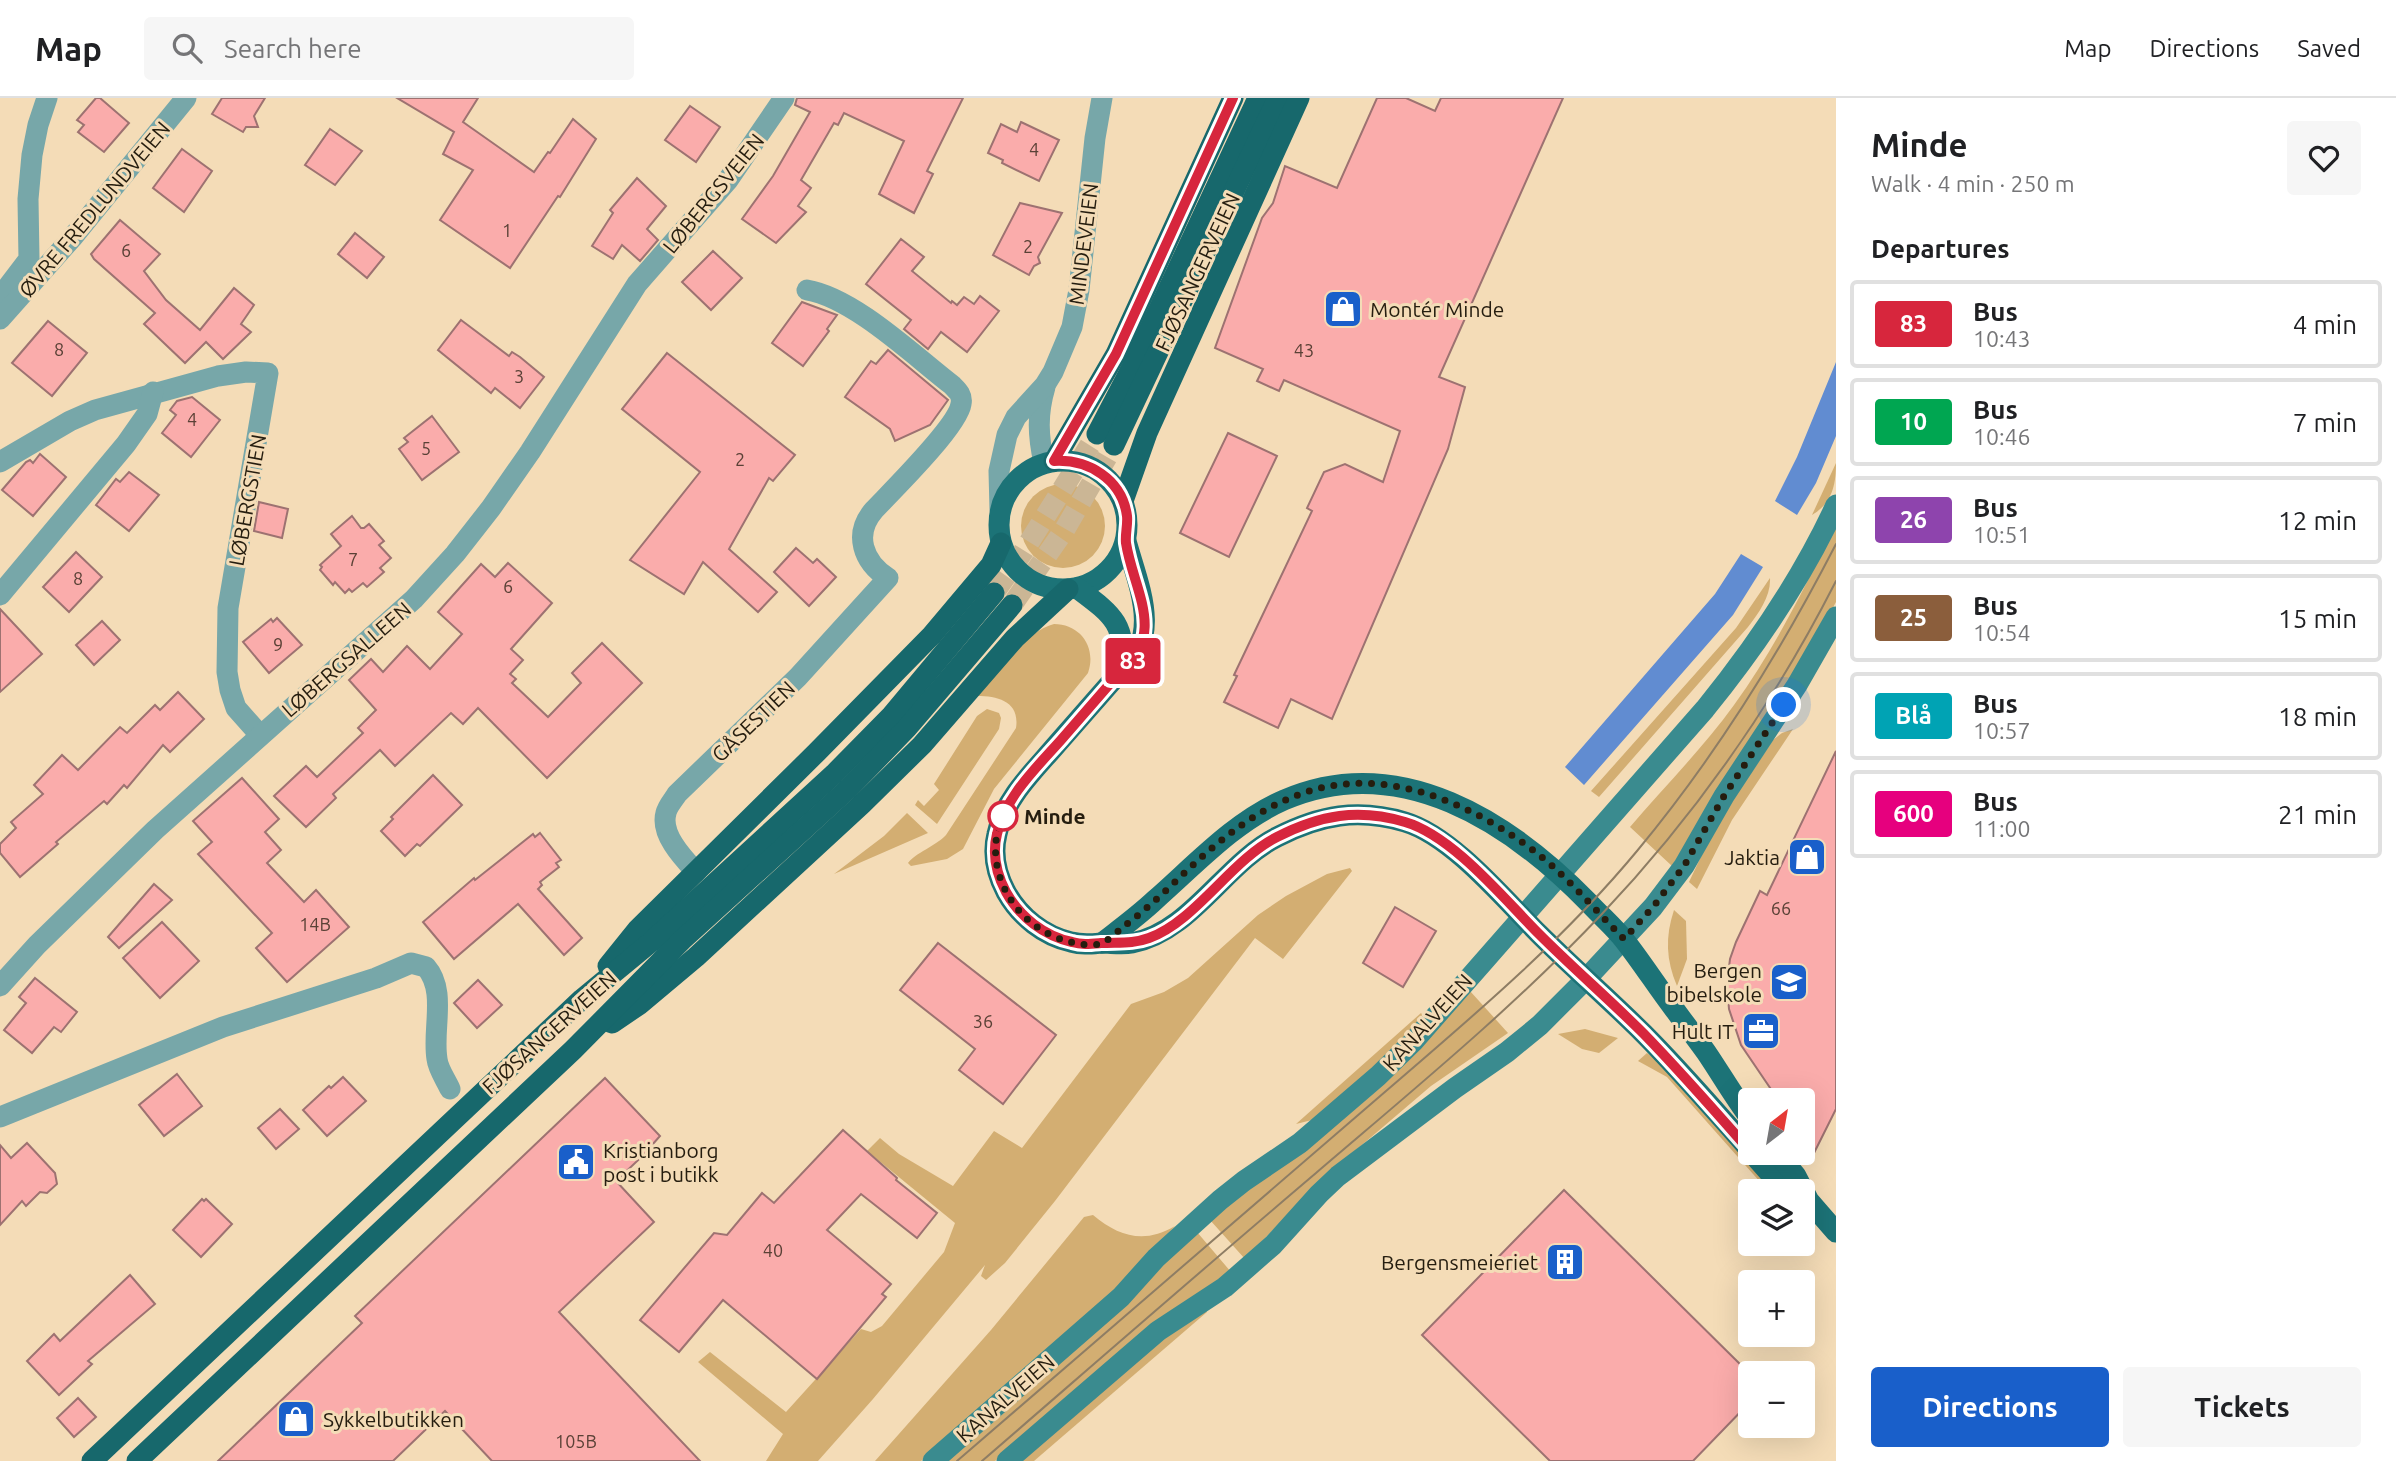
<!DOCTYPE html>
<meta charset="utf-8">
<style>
body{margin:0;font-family:Ubuntu,sans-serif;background:#f6f6f6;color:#202124;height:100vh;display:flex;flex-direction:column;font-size:26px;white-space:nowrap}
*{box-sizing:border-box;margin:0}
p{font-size:23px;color:#757577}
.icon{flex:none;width:38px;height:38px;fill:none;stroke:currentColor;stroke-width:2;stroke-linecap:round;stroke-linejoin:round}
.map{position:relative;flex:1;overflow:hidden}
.details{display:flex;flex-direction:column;background:#fff;width:560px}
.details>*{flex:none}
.badge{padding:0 14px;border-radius:5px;font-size:24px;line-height:46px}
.needle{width:46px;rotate:31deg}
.fabs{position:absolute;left:1738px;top:990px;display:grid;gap:14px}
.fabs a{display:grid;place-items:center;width:77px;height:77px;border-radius:7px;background:#fff;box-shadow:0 7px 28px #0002;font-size:35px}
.you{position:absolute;width:35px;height:35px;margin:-18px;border:5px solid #fff;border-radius:50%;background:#1a73e8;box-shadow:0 0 0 10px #1a73e833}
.map>.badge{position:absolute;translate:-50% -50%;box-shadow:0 0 0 4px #fff}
h2{padding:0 35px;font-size:26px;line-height:63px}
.round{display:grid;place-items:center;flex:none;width:74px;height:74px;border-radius:7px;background:#f6f6f6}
.headline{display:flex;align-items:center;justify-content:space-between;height:119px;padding:0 35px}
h1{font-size:33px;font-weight:600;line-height:52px}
.button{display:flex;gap:14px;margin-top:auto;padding:14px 35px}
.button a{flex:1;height:80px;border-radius:7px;background:#195fca;color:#fff;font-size:28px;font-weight:600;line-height:80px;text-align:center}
.button a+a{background:#f6f6f6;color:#202124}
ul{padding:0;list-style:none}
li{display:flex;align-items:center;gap:21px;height:88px;margin:0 14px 10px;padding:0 21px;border:4px solid #e0e0e0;border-radius:7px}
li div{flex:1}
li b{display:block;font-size:26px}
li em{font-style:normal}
li .badge{min-width:77px;font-weight:700;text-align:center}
header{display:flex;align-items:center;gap:42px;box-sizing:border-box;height:98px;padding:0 35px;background:#fff;border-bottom:2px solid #e0e0e0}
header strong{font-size:33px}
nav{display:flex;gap:38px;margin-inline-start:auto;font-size:24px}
.search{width:490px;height:63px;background:#f6f6f6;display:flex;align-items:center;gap:18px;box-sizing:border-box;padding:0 24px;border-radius:7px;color:#757577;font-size:26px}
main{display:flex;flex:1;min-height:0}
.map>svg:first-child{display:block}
.green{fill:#d3ae72}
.water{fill:#618cd1}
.building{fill:#faacab;stroke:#9d7271;stroke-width:2}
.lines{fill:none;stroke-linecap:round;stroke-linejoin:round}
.trunk-tunnel{stroke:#cbb695;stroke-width:21;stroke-dasharray:21 10;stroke-linecap:butt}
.minor{stroke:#77a7a9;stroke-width:21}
.tertiary{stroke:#77a7a9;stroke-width:21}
.secondary{stroke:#3a8b8f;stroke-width:21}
.primary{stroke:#1c7377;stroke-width:21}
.trunk{stroke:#17686c;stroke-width:21}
.tram{stroke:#8e7d64;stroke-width:2}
.line-casing{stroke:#fff;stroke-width:16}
.line{stroke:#d7263d;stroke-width:10}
.walk{stroke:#251d0f;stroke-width:7;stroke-dasharray:0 12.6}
.stop-dot{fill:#fff;stroke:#d7263d;stroke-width:3.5}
.labels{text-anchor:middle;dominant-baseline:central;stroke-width:6;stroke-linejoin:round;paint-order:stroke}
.number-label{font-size:18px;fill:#5a4136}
.street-label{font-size:21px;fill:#251d0f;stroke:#f4dcb7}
.poi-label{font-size:21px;fill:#251d0f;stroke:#f4dcb7;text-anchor:end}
.stop-label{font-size:21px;font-weight:bold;fill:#251d0f;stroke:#f4dcb7;text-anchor:start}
</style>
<header>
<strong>Map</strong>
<div class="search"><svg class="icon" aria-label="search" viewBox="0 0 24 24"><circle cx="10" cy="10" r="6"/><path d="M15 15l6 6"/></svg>Search here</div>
<nav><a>Map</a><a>Directions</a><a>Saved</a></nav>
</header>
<main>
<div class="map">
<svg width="1836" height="1363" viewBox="0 0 1836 1363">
<rect width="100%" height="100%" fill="#f4dcb7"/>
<g class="green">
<path d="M1836 365C1836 387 1832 405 1812 417Z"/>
<circle cx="1063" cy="428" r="42"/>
<path d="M1836 425V504L1815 542 1672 768 1630 729C1665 688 1703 650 1734 607 1775 551 1806 487 1836 425Z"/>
<path d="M1770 480C1771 498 1759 515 1748 529L1599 699 1591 693 1736 530Z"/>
<path d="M1054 526C1080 526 1097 549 1088 575L994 691 963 751 947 761 911 768 908 765C915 755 936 748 946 737L1016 630C1020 604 999 598 977 598 999 573 1022 535 1054 526Z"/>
<polygon points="987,611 999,615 1001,620 999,631 937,726 915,707 918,702 924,708 939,692 934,686 977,618"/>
<polygon points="1793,631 1732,722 1697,791 1689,784 1715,729 1773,642 1782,635"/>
<polygon points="907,715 928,735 834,776 884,738"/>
<polygon points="1350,770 1352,773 1283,861 1255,840 1055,1103 1005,1165 986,1182 981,1178 985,1167 873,1301 818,1363 766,1363 783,1336 698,1264 710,1254 786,1314 861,1231 871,1234 882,1228 944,1154 955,1125 867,1053 880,1040 899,1056 953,1088 994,1033 1022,1050 1131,906 1164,894 1188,880 1258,817 1286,798 1327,776"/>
<path d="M1674 812 1686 823 1687 861 1677 888C1666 862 1665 839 1674 812Z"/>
<polygon points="1470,893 1508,935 1431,988 1322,1081 1245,1161 1210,1122"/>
<polygon points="1421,915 1424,919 1409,937 1316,1021 1296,1026"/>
<polygon points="1585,931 1618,940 1599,955 1582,951 1558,936"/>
<polygon points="1647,955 1655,961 1775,1094 1769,1094 1667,979 1638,963"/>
<path d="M1093 1117C1119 1139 1145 1146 1175 1128L1114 1196 921 1363H875L991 1232 1084 1119Z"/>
<polygon points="1197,1134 1231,1174 1145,1233 995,1363 943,1363 1161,1168"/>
<polygon points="1206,1211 1207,1214 1034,1363 1019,1363 1158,1243"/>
</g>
<g class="water">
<polygon points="1836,264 1836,338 1816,385 1797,417 1775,403 1797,359"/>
<polygon points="1741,456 1763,469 1733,517 1584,687 1565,669 1715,496"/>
</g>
<g class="building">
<polygon points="96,0 100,0 129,25 104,54 78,34 84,27 77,22"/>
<polygon points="222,0 265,0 254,18 258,29 246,29 243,34 212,16"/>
<polygon points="397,0 478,0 463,24 534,74 548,54 550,55 573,21 596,41 560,99 558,98 510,170 440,122 473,72 443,56 454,34"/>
<polygon points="797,0 963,0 927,73 933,76 914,115 879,96 904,43 844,15 838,27 834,25 801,82 811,90 798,108 806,114 776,145 742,121 773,78 810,14 795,7"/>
<polygon points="1377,0 1406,0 1435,13 1441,0 1563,0 1439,279 1465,289 1448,351 1332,621 1291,601 1278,630 1224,604 1237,578 1234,577 1312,413 1307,410 1324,374 1345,366 1383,384 1400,333 1284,282 1279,293 1257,283 1263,271 1215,250 1262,120 1273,105 1285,68 1337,90"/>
<polygon points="690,8 720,29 696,64 665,42"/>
<polygon points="1021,24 1059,42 1039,83 1002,65 1003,62 988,55 1001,26 1017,34"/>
<polygon points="330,31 362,53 335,87 305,67"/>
<polygon points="182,51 212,73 184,114 153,90"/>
<polygon points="637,80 666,108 647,131 658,142 640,163 622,147 613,161 592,148 613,115 610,112"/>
<polygon points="1020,105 1062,115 1038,159 1040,165 1034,168 1029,177 993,157"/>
<polygon points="120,122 160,156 144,173 166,202 200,232 234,190 254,207 241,226 251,234 223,261 206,244 185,265 144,226 155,215 94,161 91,156"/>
<polygon points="355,135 384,159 367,180 338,156"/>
<polygon points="901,141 924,159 912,173 951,205 952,203 957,207 964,199 974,206 980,198 999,213 967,254 941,234 928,251 904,231 911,222 866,186"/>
<polygon points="713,153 742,180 711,212 682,184"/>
<polygon points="802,204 837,217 827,231 829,233 803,268 772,245"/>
<polygon points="461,222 509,258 512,254 520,259 544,279 520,310 495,290 491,295 438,252"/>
<polygon points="48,223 87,255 52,298 12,265"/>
<polygon points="888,252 948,302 930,327 895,343 890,331 845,299 871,263 876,266"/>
<polygon points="667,255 795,357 773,383 769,380 729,451 777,494 758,514 703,464 684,496 630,462 700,374 622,311"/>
<polygon points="192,299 220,322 191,359 162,335 176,317 170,312 177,303"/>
<polygon points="432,318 459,354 422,382 399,351 408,344 404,340"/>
<polygon points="1228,335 1277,358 1229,459 1180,435"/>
<polygon points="40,356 66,379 33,418 2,392 26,364 30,362 33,365"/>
<polygon points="129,374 159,397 129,433 96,407 116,381 120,384"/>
<polygon points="259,404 288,411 282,440 254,433"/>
<polygon points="352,418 361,430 364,430 369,426 384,443 379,447 391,460 380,470 384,474 367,489 363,485 352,494 349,491 345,495 335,484 333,487 320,472 322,469 320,467 341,448 331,436"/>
<polygon points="796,450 813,465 817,461 836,479 809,508 774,474"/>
<polygon points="76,454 102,479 69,514 43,489"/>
<polygon points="508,465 552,505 511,551 523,562 510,576 516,581 512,585 548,619 581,585 572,575 602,545 642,585 547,680 478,610 463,626 451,615 395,668 380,652 333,696 336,700 306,729 274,698 306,668 317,679 363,635 358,630 376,612 349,582 371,561 383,574 407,548 430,571 462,536 438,514 481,466 495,479"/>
<polygon points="0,511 42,556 0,594"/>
<polygon points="277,520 302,547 269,575 243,544 271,521 273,524"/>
<polygon points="102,523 120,542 94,567 76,547"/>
<polygon points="178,594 204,621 170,654 163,647 127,690 124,687 107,706 104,703 56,744 58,746 20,779 0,755 0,746 16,730 11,724 43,696 34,687 62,657 78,672 120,629 127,635 155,607 160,612"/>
<polygon points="1836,653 1836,1011 1815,1053 1802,1035 1802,1003 1779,1003 1741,947 1729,911 1727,886 1730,861 1736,844 1760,793 1767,797"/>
<polygon points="433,677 462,707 420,748 417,746 405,758 381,733 393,721 391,719"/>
<polygon points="242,680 279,721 265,734 281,752 267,765 304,804 316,792 349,829 287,884 256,850 272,835 198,756 212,744 193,723"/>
<polygon points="540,735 561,762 556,765 559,769 540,784 542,787 538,791 582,840 564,857 518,806 454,861 423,824 474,780 475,782 533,736 535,739"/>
<polygon points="154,786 172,802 119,850 108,839"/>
<polygon points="1395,809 1436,833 1403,889 1363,865"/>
<polygon points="162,824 199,863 160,900 123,860"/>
<polygon points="938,845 1056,937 1003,1006 959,972 975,951 900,892"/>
<polygon points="35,880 77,914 61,934 54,929 32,955 4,932 26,905 19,899"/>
<polygon points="478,882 502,907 477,930 454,905"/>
<polygon points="177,976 202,1008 164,1038 139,1007"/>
<polygon points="343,979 366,1003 327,1038 303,1012 329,988 331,990"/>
<polygon points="605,980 660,1038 652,1047 653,1048 616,1083 654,1124 559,1214 700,1363 492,1363 445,1313 393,1363 218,1363 362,1225 355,1218"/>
<polygon points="280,1011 299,1031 276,1051 258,1030"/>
<polygon points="843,1032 897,1080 896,1082 937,1115 917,1140 861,1096 827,1132 891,1186 882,1196 886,1199 817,1281 723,1202 679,1254 640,1222 714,1135 727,1137 762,1095 774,1105"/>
<polygon points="27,1045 55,1075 57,1086 47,1095 40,1094 26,1108 22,1103 0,1127 0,1047 11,1060"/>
<polygon points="1564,1092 1750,1276 1750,1304 1693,1363 1550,1363 1422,1237"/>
<polygon points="202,1101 204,1103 206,1101 232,1126 201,1159 173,1132"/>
<polygon points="130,1177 155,1206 88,1263 92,1266 59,1297 27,1263 54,1236 60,1243"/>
<polygon points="78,1300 96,1319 74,1339 57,1320"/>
</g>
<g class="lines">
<g class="trunk-tunnel">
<polyline points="994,495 1023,454 1097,336"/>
<polyline points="1012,507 1065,431 1114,347"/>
</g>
<g class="minor">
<polyline points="0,199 29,161 28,101 32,57 38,27 47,0"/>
<polyline points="0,221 72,140 186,0"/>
<polyline points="0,364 70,323 95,312 218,278 246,274 268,275 228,510 227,574 230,592 236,610 260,637"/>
<polyline points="0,497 126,346 147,316 153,294"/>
<path d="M696 774C683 760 660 736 666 715 667 709 674 701 677 696L798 579 888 480C863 464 853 436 874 412 892 393 958 328 961 306 963 297 957 292 952 287 913 257 854 200 807 192"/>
<polyline points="0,888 37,847 155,732 414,501 455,456 491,410 530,354 637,186 728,82 784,0"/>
<path d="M0 1019 223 929 376 880 411 865 426 869C447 893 432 931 437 961 438 971 446 982 450 991"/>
</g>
<g class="tertiary">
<path d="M1044 365C1038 338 1037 316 1045 289"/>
<polyline points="1000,412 999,373 1007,337 1016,319 1045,287 1053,274 1072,229 1079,192 1095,40 1102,0"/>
</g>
<g class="secondary">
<path d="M933 1363 1121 1199 1156 1160 1220 1102 1244 1083 1300 1045 1378 978 1413 944 1705 611C1756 548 1802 481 1836 407"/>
<polyline points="1007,1363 1158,1233 1225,1189 1273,1147 1319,1096 1338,1078 1455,990 1507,954 1540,927 1585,882 1653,809 1684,768 1724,698 1797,587 1836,519"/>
</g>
<g class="primary">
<circle cx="1063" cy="427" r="64"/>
<path d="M1126 443C1138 487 1163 539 1121 573 1099 598 1078 622 1057 646 1034 673 1004 701 997 736 992 756 997 777 1006 794 1020 819 1044 838 1071 844 1082 847 1090 846 1101 845 1111 845 1122 847 1132 845 1191 834 1225 765 1277 739 1320 717 1358 710 1405 724 1452 738 1504 801 1539 836 1573 870 1610 902 1644 936 1681 973 1715 1013 1750 1052"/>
<path d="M1077 490C1113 517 1127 526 1121 573"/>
<path d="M1102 845C1120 831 1138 818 1155 802 1196 766 1234 724 1284 702 1400 652 1510 724 1589 805 1601 818 1615 830 1625 843 1643 866 1658 890 1675 912 1685 926 1696 940 1706 954 1721 976 1734 999 1750 1020"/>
<polyline points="1752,1055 1783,1090 1791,1094"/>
<polyline points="1777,1055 1796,1078 1809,1103 1836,1134"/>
</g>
<g class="trunk">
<polyline points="1097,336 1132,269 1258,0"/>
<polyline points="1114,347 1278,0"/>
<polyline points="1054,363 1116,256 1233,0"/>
<polyline points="1123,403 1147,335 1299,0"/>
<polyline points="608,868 637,832 817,654 932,537 991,467 1001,445"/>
<polyline points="612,925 640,906 696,859 862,706 922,647 1015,540 1068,491"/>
<polyline points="92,1363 582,901 651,844 834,676 892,617 994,495"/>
<polyline points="137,1363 573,952 682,842 848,691 907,630 1012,507"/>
</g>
<g class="tram">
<path d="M957 1363C1090 1248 1224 1133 1357 1018 1454 934 1555 852 1637 753 1716 658 1780 555 1836 446"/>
<path d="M982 1363C1093 1267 1204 1170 1316 1075 1413 992 1513 910 1601 817 1695 718 1774 605 1836 483"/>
</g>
</g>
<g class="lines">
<defs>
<path id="line" d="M1233 0 1116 256 1054 363C1088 361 1122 381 1127 418 1128 427 1125 436 1126 445 1133 491 1167 536 1121 573 1101 596 1081 619 1061 642 1037 669 1005 699 997 736 992 756 997 777 1006 794 1020 819 1044 838 1072 844 1082 847 1090 846 1101 845 1118 844 1133 846 1149 840 1196 823 1231 762 1277 739 1320 717 1358 710 1405 724 1453 738 1504 801 1539 836 1573 870 1610 902 1644 936 1681 974 1715 1013 1750 1053"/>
</defs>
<use href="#line" class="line-casing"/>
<use href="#line" class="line"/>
<path class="walk" d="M1003 718C979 770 1016 832 1071 844 1080 846 1093 849 1102 845 1109 842 1117 834 1123 829 1160 802 1190 766 1227 738 1261 711 1303 689 1347 686 1423 679 1508 726 1561 776 1583 797 1603 820 1624 841L1653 809 1684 768 1724 698 1784 607"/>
</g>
<defs>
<symbol id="shop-square" viewBox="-11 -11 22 22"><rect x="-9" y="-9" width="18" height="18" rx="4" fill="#195fca" stroke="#f4dcb7"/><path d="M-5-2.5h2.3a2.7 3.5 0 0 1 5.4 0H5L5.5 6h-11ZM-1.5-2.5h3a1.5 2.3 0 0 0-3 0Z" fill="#fff"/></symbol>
<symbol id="school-square" viewBox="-11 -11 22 22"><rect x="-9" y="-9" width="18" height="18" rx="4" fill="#195fca" stroke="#f4dcb7"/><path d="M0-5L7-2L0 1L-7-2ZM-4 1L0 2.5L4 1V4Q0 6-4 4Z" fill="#fff"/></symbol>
<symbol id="office-square" viewBox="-11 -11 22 22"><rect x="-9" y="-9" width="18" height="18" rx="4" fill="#195fca" stroke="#f4dcb7"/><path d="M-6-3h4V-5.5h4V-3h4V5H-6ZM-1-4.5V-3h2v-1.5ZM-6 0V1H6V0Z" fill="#fff"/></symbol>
<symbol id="civic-square" viewBox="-11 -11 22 22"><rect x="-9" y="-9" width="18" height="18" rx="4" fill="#195fca" stroke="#f4dcb7"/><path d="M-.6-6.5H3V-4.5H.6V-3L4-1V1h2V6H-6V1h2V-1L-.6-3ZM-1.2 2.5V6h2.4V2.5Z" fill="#fff"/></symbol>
<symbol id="building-square" viewBox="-11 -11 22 22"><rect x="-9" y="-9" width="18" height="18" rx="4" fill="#195fca" stroke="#f4dcb7"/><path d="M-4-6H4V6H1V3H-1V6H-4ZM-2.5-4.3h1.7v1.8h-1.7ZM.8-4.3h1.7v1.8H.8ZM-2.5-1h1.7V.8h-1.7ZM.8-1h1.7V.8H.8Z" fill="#fff"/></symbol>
</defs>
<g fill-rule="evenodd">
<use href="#shop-square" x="1321" y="189" width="44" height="44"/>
<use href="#shop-square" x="1785" y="737" width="44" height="44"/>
<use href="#school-square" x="1767" y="862" width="44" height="44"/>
<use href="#office-square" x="1739" y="911" width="44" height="44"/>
<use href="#civic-square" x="554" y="1042" width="44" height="44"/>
<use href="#building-square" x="1543" y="1142" width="44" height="44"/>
<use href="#shop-square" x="274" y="1299" width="44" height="44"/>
</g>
<circle class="stop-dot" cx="1003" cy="718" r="14"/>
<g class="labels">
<g class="number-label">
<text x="1034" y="51">4</text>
<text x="507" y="132">1</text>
<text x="1028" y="148">2</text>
<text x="126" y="152">6</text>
<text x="59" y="251">8</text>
<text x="1304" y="252">43</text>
<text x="519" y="278">3</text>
<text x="192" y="321">4</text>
<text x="426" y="350">5</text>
<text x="740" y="361">2</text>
<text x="353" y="461">7</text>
<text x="78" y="480">8</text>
<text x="508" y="488">6</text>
<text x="278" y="546">9</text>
<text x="1781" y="810">66</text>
<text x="315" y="826">14B</text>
<text x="983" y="923">36</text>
<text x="773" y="1152">40</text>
<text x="576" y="1343">105B</text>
</g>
<g class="street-label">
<text transform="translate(713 95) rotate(-51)">LØBERGSVEIEN</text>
<text transform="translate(94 111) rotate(-50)">ØVRE FREDLUNDVEIEN</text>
<text transform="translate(1083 146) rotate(-83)">MINDEVEIEN</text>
<text transform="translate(1197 174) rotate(-65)">FJØSANGERVEIEN</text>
<text transform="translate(247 402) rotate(-80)">LØBERGSTIEN</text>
<text transform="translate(346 561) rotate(-41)">LØBERGSALLEEN</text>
<text transform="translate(753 623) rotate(-44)">GÅSESTIEN</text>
<text transform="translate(1427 924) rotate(-48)">KANALVEIEN</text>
<text transform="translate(549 934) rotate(-42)">FJØSANGERVEIEN</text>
<text transform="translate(1005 1300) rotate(-41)">KANALVEIEN</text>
</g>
<g class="poi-label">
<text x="1370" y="211" text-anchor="start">Montér Minde</text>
<text x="1780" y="759">Jaktia</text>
<text x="1762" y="872">Bergen<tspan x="1762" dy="24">bibelskole</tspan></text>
<text x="1734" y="933">Hult IT</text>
<text x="603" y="1052" text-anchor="start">Kristianborg<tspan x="603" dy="24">post i butikk</tspan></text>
<text x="1538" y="1164">Bergensmeieriet</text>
<text x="323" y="1321" text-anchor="start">Sykkelbutikken</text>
</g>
<g class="stop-label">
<text x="1024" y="718">Minde</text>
</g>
</g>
</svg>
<div class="fabs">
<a><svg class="needle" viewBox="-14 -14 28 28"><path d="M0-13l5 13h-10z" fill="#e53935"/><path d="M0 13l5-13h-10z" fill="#757577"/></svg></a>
<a><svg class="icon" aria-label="layers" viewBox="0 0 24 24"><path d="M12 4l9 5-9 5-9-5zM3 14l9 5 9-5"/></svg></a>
<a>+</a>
<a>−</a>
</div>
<div class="you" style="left:1784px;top:607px"></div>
<b class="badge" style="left:1133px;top:563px;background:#d7263d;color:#fff">83</b>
</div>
<section class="details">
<div class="headline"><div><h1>Minde</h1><p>Walk · 4 min · 250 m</p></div><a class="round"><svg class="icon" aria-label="heart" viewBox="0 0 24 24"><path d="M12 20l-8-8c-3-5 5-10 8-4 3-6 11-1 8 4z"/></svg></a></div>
<h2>Departures</h2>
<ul>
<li><span class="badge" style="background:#d7263d;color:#fff">83</span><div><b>Bus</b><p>10:43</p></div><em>4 min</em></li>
<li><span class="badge" style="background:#00a651;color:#fff">10</span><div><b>Bus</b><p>10:46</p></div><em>7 min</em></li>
<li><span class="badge" style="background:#8e44ad;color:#fff">26</span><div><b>Bus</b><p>10:51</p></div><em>12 min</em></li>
<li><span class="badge" style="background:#8b5e3c;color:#fff">25</span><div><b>Bus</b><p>10:54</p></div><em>15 min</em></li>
<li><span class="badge" style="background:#00a3b4;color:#fff">Blå</span><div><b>Bus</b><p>10:57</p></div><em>18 min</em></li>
<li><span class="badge" style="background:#e6007e;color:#fff">600</span><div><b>Bus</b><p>11:00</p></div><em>21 min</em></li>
</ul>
<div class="button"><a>Directions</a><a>Tickets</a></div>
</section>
</main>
